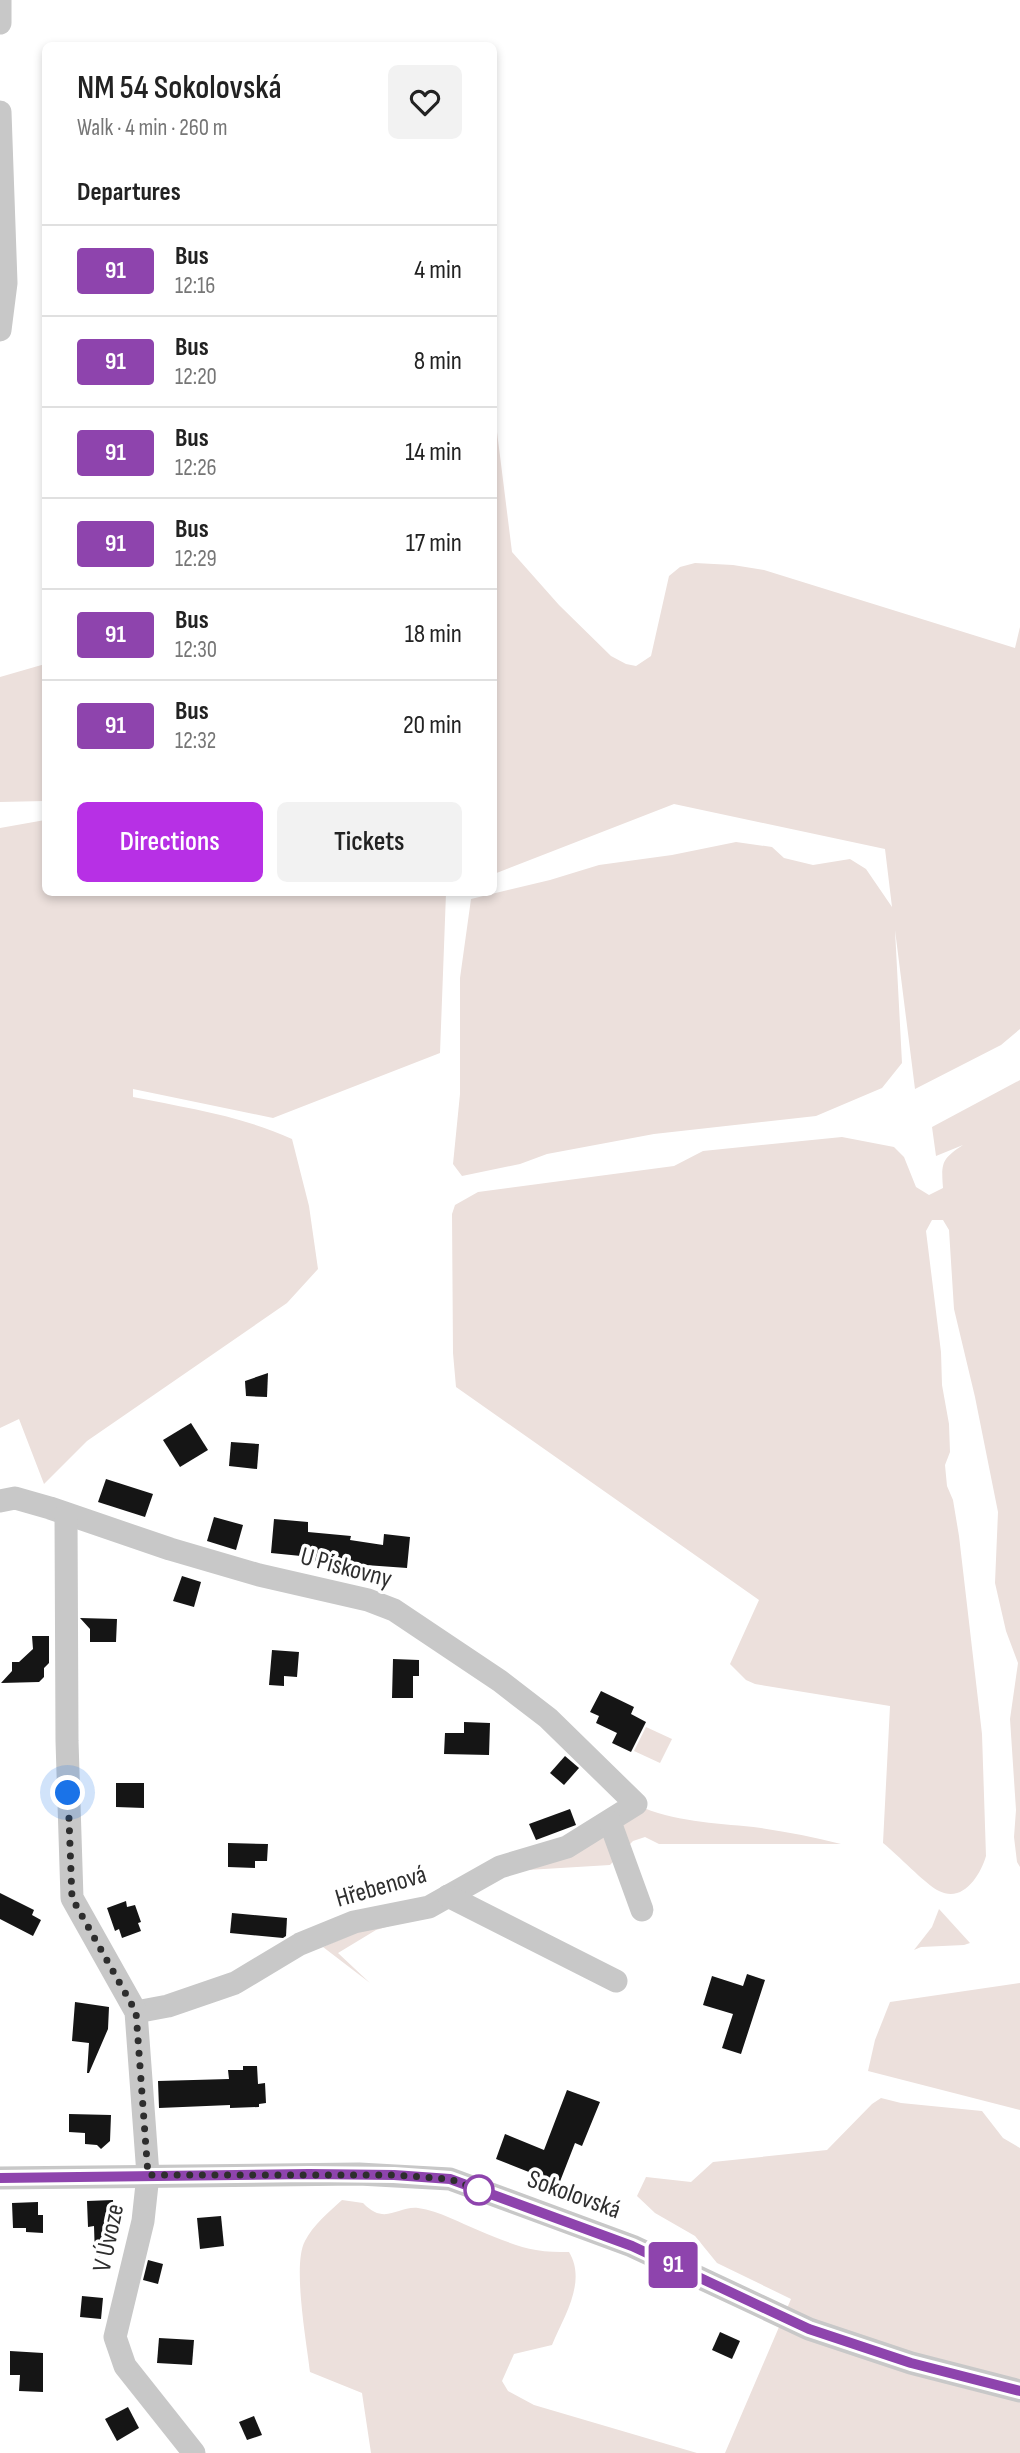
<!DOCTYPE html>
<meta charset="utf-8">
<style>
body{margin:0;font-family:"Sofia Sans Condensed",sans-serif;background:#f2f2f2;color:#222;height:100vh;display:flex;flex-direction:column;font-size:26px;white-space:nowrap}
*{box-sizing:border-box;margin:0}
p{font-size:23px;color:#767676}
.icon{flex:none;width:38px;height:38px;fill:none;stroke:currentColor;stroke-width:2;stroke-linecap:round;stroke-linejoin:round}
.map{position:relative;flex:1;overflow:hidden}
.panel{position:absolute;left:42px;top:42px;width:455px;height:854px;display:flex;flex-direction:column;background:#fff;border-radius:10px;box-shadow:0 4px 10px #0003}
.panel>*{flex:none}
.badge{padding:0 14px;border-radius:5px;font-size:24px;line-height:46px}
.you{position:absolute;width:35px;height:35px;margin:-18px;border:5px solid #fff;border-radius:50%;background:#1a73e8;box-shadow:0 0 0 10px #1a73e833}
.map>.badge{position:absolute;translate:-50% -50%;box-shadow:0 0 0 4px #fff}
h2{padding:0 35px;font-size:26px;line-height:63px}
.round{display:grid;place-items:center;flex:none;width:74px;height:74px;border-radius:10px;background:#f2f2f2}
.summary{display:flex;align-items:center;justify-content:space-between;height:119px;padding:0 35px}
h1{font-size:33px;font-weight:600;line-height:52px}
.cta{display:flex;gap:14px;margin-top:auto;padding:14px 35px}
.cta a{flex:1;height:80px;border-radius:10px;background:#b730e5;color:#fff;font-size:28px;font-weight:600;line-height:80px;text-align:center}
.cta a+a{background:#f2f2f2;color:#222}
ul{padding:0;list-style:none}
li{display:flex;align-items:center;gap:21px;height:91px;padding:0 35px;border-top:2px solid #e0e0e0}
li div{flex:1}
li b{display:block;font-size:26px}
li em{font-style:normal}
li .badge{min-width:77px;font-weight:700;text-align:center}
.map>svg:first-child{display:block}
.green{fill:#ece0dc}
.building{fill:#151515}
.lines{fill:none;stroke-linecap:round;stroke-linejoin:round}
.minor{stroke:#c8c8c8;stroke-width:23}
.line-casing{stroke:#fff;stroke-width:16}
.line{stroke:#8e44ad;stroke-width:10}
.walk{stroke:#2e2e2e;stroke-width:7;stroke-dasharray:0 12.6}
.stop-dot{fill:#fff;stroke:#8e44ad;stroke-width:3.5}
.labels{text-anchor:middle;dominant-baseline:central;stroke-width:7;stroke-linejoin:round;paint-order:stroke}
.street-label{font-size:26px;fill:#2e2e2e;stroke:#fff}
</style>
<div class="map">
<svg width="1020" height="2453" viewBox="0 0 1020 2453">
<rect width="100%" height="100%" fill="#fff"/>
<g class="green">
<polygon points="494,408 512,552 559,605 611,656 626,664 636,666 651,656 669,576 680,567 695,563 733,565 764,570 1015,648 1020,627 1020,1029 1001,1045 915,1089 895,930 902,1063 882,1088 816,1116 654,1134 547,1154 520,1164 462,1176 453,1164 460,1094 460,978 471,899 550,880 599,865 672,855 736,842 772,847 784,858 813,865 850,859 866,869 892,907 885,849 674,804 494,874"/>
<polygon points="45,664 45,801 0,802 0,677"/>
<path d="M45 820 46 892 446 893 440 1053 273 1118 133 1089V1097C187 1108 242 1116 292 1139L309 1206 318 1269 287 1303 87 1441 44 1484 19 1419 0 1428V828Z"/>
<path d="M1020 1080V1867L1017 1862 1014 1837 1016 1810 1010 1719 1018 1663 1006 1631 995 1583 998 1512 975 1397 954 1309 949 1230 943 1220H932L926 1231 941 1352 942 1385 949 1424 950 1452 945 1465 947 1486 953 1500 959 1536 982 1734 986 1856C980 1876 963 1903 939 1891 925 1884 897 1854 883 1843L890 1706 755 1684 746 1680 730 1664 759 1600 456 1387 453 1353 452 1214 455 1205 478 1192 674 1166 703 1151 842 1137 894 1147 904 1157 916 1187 929 1195 943 1188C941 1162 942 1159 963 1145L936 1156 932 1127Z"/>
<polygon points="646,1727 672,1739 660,1763 634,1751"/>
<path d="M644 1808C681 1823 721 1823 761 1828 788 1832 814 1837 841 1844H659L645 1837 633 1841 610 1865 511 1871 427 1915 376 1930 338 1953 370 1983 323 1947Z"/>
<polygon points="939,1909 970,1943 964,1945 921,1947 914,1950 932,1927"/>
<polygon points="1020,1983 1020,2110 868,2071 875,2040 890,2002"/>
<polygon points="881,2098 901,2103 982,2111 1003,2138 1020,2148 1020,2453 725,2453 791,2299 717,2263 695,2236 655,2213 637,2196 646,2177 691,2182 713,2162 827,2150 872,2104"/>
<path d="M342 2200 363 2203C385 2226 397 2206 418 2208 440 2211 460 2223 480 2231 497 2238 518 2247 536 2250 547 2252 558 2252 569 2252 587 2282 564 2316 552 2345L514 2354 502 2381 508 2391 534 2405 697 2453H371L362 2393 310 2372C307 2344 292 2264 305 2241 313 2225 329 2212 342 2200Z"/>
</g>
<g class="building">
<polygon points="268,1373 267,1397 246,1396 245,1381"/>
<polygon points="191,1423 208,1450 180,1467 163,1440"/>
<polygon points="231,1442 259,1444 257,1469 229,1466"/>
<polygon points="106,1479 153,1494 145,1517 98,1502"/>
<polygon points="214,1517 243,1525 236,1550 207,1541"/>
<polygon points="274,1519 308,1522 308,1532 351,1536 350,1540 383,1545 384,1534 410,1537 407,1568 310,1561 311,1557 271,1553"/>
<polygon points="182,1576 201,1582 194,1607 173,1601"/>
<polygon points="80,1618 117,1619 116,1642 90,1642 90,1629"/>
<polygon points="32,1636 49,1636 49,1663 44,1668 44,1677 39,1682 1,1683 12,1671 12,1662 19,1662 33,1649"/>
<polygon points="272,1650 299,1652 297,1677 284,1676 284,1686 269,1685"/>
<polygon points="393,1659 419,1660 419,1676 413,1676 413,1698 392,1698"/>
<polygon points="601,1691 634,1707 631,1714 646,1722 631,1752 612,1743 617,1733 596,1723 599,1716 590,1712"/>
<polygon points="464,1722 490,1723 489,1755 444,1754 445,1733 464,1733"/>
<polygon points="565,1756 579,1768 564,1785 550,1773"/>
<polygon points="116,1783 144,1783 144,1808 116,1807"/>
<polygon points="570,1809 576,1825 536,1840 529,1824"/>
<polygon points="228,1843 268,1844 267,1861 255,1861 255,1868 228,1867"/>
<polygon points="0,1893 34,1910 32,1915 41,1920 33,1936 0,1919"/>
<polygon points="126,1901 127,1907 135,1905 141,1922 138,1923 141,1931 122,1938 119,1929 115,1931 107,1908"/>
<polygon points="232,1913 287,1918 286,1936 283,1938 230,1933"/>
<polygon points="747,1974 765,1980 741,2054 722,2048 733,2014 703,2005 712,1976 743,1986"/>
<polygon points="75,2002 109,2007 108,2029 89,2073 87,2073 89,2043 72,2041"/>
<polygon points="243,2066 257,2066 258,2084 265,2083 266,2103 259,2104 259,2107 230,2108 230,2105 159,2108 158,2081 229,2079 228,2070 243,2070"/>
<polygon points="567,2090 600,2102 582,2146 575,2143 559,2184 496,2159 505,2134 544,2150"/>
<polygon points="69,2114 111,2115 110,2141 101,2149 97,2145 85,2144 85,2133 69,2132"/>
<polygon points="113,2200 114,2226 108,2226 108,2257 95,2257 94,2226 88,2227 87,2201"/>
<polygon points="38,2202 38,2215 43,2215 43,2233 26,2232 26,2228 13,2228 12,2203"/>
<polygon points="221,2216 224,2246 200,2249 197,2218"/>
<polygon points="148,2260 163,2264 158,2284 143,2280"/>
<polygon points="82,2296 103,2298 101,2319 80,2317"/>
<polygon points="720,2332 740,2341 732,2359 712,2350"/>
<polygon points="159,2338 194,2340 192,2365 157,2363"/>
<polygon points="10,2351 43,2353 43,2392 19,2391 20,2375 10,2375"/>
<polygon points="128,2407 139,2428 117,2441 105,2419"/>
<polygon points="254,2416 262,2435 247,2440 239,2422"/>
</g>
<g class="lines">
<g class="minor">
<polyline points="0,23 0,0"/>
<polyline points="0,112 6,283 0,330"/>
<polyline points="0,1501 15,1498 50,1508 170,1549 259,1575 368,1600 394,1610 500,1681 548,1718 636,1804 567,1847 500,1867 429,1907 354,1922 300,1944 235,1983 168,2006 136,2012"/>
<polyline points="66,1514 67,1741 72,1898 136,2012 148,2175 143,2221 115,2337 125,2366 194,2453"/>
<polyline points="610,1822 642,1910"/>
<polyline points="448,1896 616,1981"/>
<polyline points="0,2178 359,2174 450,2179 632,2246 809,2329 911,2363 1020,2391"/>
</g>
</g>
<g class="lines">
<defs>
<polyline id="line" points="0,2178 309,2174 394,2175 450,2179 632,2246 809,2329 911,2363 1020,2391"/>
</defs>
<use href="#line" class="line-casing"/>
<use href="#line" class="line"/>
<polyline class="walk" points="68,1793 72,1898 136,2012 148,2175 394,2175 450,2179 479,2190"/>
</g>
<circle class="stop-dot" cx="479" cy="2190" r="14"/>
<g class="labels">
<g class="street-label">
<text transform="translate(346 1568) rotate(15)">U Pískovny</text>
<text transform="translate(381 1887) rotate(-16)">Hřebenová</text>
<text transform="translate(574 2195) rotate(20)">Sokolovská</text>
<text transform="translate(109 2238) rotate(-78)">V Úvoze</text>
</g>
</g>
</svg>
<div class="you" style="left:68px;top:1793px"></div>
<b class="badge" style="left:673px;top:2265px;background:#8e44ad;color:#fff">91</b>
<section class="panel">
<div class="summary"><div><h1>NM 54 Sokolovská</h1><p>Walk · 4 min · 260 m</p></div><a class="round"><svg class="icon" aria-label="heart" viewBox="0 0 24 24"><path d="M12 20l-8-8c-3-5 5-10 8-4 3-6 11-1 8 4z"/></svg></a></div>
<h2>Departures</h2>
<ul>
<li><span class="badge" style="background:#8e44ad;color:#fff">91</span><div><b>Bus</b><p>12:16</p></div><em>4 min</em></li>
<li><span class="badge" style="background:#8e44ad;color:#fff">91</span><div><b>Bus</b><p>12:20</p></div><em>8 min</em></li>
<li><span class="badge" style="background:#8e44ad;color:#fff">91</span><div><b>Bus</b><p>12:26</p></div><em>14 min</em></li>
<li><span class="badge" style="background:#8e44ad;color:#fff">91</span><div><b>Bus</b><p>12:29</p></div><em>17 min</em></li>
<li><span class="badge" style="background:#8e44ad;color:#fff">91</span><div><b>Bus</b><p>12:30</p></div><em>18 min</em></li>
<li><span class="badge" style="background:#8e44ad;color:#fff">91</span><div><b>Bus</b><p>12:32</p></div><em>20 min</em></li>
</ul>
<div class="cta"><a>Directions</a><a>Tickets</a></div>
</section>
</div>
